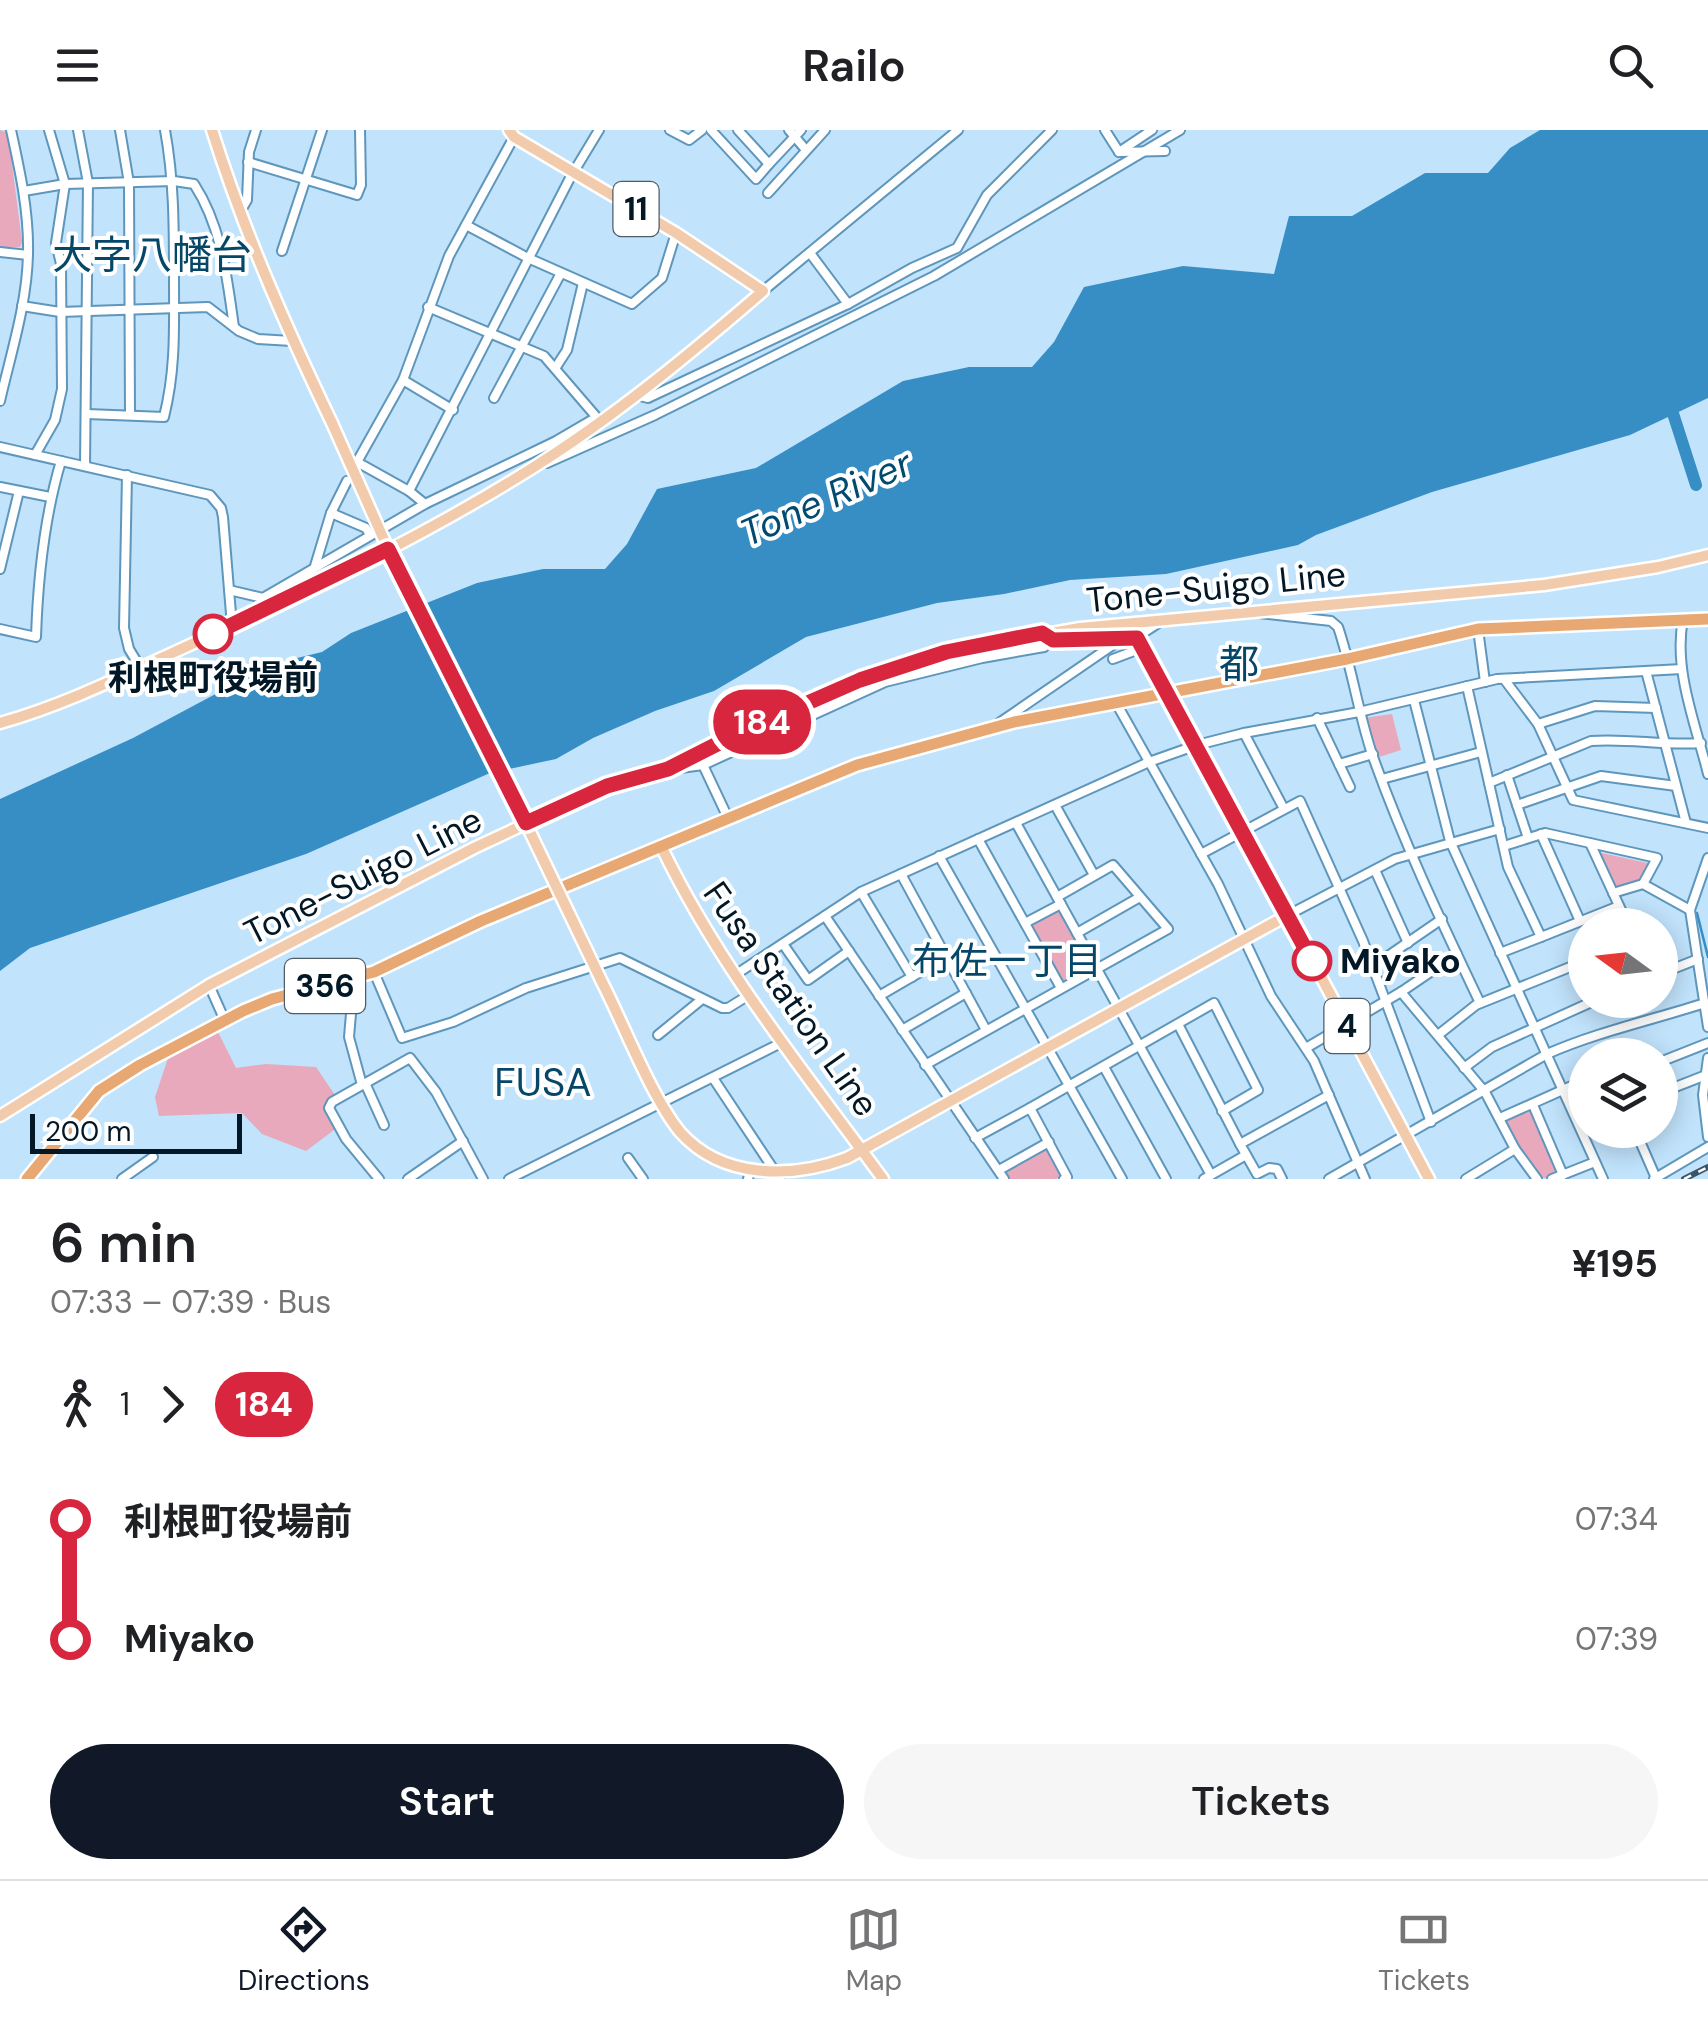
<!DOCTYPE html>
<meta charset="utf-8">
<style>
body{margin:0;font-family:"DM Sans","Noto Sans JP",sans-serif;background:#f6f6f6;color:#202124;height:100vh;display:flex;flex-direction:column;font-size:38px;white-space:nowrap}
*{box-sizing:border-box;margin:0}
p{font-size:32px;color:#757577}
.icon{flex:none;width:55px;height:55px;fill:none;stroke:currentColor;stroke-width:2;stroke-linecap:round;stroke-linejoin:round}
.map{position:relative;height:1049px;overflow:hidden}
.side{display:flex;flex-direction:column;background:#fff;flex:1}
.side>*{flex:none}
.badge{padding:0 20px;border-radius:32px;font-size:35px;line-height:65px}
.needle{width:65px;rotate:285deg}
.tools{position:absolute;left:1568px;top:778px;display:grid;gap:20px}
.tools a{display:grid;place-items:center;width:110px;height:110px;border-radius:50%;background:#fff;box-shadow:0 5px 25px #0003;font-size:50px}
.scale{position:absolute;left:30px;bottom:25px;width:212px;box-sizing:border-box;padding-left:10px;border:5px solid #021826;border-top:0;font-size:28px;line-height:35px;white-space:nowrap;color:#021826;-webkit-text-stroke:8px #fff;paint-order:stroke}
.map>.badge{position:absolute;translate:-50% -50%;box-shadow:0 0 0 5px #fff}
.legs{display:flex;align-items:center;gap:15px;height:110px;padding:0 50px;font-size:32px}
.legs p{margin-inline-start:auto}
.head{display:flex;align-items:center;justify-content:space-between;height:170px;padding:0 50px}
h1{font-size:55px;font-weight:600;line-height:75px}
.primary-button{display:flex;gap:20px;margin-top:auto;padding:20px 50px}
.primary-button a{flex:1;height:115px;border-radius:60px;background:#111827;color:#fff;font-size:40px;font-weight:600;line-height:115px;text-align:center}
.primary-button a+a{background:#f6f6f6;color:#202124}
ul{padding:0 50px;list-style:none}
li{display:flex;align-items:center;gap:35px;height:120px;font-size:38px}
li i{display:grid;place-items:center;width:15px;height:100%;margin:0 12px;background:currentColor}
li i::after{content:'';width:25px;height:25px;margin:-12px;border:8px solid;border-radius:50%;background:#fff}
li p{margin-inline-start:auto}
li:first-child i{background:linear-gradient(#0000 50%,currentColor 0)}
li:last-child i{background:linear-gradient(currentColor 50%,#0000 0)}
header{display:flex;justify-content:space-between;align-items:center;height:130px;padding:0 50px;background:#fff;font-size:45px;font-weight:600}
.tabs{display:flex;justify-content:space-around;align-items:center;height:140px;border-top:2px solid #e0e0e0;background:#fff;font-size:28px;color:#757577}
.tabs a{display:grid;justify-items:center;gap:5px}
.tabs .on{color:#111827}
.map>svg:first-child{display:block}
.green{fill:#e7a9bb}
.water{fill:#368ec4}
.pier{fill:#c1e3fc}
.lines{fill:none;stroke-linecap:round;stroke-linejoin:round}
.stream{stroke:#368ec4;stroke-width:2.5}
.river{stroke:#368ec4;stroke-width:12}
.minor-casing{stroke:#5e96bc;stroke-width:12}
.major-casing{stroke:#fff;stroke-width:15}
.highway-casing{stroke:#fff;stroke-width:16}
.minor{stroke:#fff;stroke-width:8}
.major{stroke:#f1cbab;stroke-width:10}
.highway{stroke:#e8a873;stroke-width:11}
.rail-casing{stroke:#3b5566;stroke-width:6}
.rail{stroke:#fff;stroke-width:2.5;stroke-dasharray:8;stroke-linecap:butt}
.major-bridge-casing{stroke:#fff;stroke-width:15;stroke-linecap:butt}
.major-bridge{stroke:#f1cbab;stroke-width:10}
.line-1-casing{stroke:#fff;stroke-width:22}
.line-1{stroke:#d7263d;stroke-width:15}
.stop-1-dot{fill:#fff;stroke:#d7263d;stroke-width:5}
.labels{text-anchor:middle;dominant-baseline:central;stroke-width:8;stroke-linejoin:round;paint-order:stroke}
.shield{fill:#fff;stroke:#4e5d67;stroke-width:2.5}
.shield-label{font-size:32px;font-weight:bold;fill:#021826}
.street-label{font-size:35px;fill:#021826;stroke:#fff}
.stop-label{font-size:35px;font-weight:bold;fill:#021826;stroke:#fff}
.water-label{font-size:38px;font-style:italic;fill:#034a6f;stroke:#fff}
.neighbourhood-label{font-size:38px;fill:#064769;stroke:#fff}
.quarter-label{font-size:40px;fill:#064769;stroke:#fff}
</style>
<header><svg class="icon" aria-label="menu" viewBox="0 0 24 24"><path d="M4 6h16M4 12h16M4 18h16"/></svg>Railo<svg class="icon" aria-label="search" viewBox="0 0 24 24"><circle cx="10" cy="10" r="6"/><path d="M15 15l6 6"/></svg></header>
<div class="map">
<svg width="1708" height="1049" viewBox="0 0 1708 1049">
<rect width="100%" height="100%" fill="#c1e3fc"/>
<g class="green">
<polygon points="0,0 8,3 22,112 20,117 0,117"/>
<polygon points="1392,584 1401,620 1376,628 1364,588"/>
<polygon points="1597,722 1652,734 1643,753 1614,761"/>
<polygon points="1059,777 1091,834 1090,838 1063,853 1030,793"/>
<polygon points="217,900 236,938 266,934 316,937 339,971 330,980 338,997 306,1021 262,1004 242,983 159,986 155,967 169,925"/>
<polygon points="1533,975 1563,1045 1537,1049 1500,988"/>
<polygon points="1048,1016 1063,1045 1056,1049 1009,1049 1003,1041"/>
</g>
<polygon class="water" points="1540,0 1708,0 1708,268 1630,305 1432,362 1316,405 1298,415 1166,444 1070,450 1004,464 937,473 806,507 714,561 655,581 593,608 556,629 490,643 306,724 30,818 0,841 0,669 133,608 255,543 289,530 322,522 351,503 477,453 543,439 605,439 627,414 657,359 756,338 903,251 969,237 1032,237 1054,212 1084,157 1183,136 1274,144 1289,86 1352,86 1425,43 1488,43 1510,18"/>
<polygon class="pier" points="423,470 496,618 511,644 497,647 452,555 408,476"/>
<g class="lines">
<polyline class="stream" points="1697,783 1708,827"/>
<polyline class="river" points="1669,271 1696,355"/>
<defs>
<g id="minor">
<polyline points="78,0 88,53 85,336"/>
<polyline points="120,0 129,53 130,285"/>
<polyline points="670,0 689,10 702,0"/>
<polyline points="711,0 756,49 769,34"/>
<polyline points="738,0 769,34 801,0"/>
<polyline points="789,0 806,20"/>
<polyline points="1105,0 1119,22 1152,0"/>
<polyline points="1119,22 1165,21"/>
<polyline points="248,32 357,65 361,55 360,0"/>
<path d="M24 61 65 54 174 51 194 54C222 97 227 148 234 197"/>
<polyline points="768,63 825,0"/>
<polyline points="240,82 247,70 249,22 256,0"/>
<polyline points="466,95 528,128 632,174 662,148 676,103"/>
<polyline points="282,121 322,0"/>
<polyline points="0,122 28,125"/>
<polyline points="810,123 848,174"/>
<polyline points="763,161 958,0"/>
<polyline points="22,176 60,182 208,177 239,201 258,209 292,211"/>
<polyline points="556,237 567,220 583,153"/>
<polyline points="403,250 453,280"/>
<polyline points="636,265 648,268 848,174 912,138 957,118 987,65 1052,0"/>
<polyline points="494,268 561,143"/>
<path d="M0 271C11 223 27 174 28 124 29 82 20 41 11 0"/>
<path d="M87 284 164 287C176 239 174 196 174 148 174 97 174 49 165 0"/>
<polyline points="0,317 210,365 221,378 223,387 232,496"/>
<polyline points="35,325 55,290 62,259 61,134 56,113 65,54 49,0"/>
<polyline points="547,333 655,285 934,146 1180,0"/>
<polyline points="127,345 124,498 129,519 140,537"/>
<polyline points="0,357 50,367"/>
<polyline points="409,361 570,48 599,0"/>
<polyline points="425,374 409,361 357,332 403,250 449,126 514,7"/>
<polyline points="331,383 366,398 370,405"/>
<polyline points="315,436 331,383 347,351"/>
<polyline points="0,439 19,361"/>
<polyline points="229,460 263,468 425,374 556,311 592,290 599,290 544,226 428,177"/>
<path d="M1259 483 1331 491 1338 497C1352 538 1358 582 1372 624 1402 709 1441 791 1480 873"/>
<path d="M1683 489C1673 540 1696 595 1708 644"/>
<path d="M0 499 36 507C38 447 44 388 61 331"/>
<polyline points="1478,499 1485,552"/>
<polyline points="1042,503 1053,510 1137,507 1160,492"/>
<polyline points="1137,507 1288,785 1395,729 1500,699"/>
<polyline points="1113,529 1142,518"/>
<polyline points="1646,541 1686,693"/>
<polyline points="1504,549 1538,594 1573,670 1708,698"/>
<polyline points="1467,556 1508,737 1541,807 1500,823"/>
<polyline points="1414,570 1450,711 1603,1049"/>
<polyline points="1115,571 1218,754 1271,866 1314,931 1365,1049"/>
<polyline points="1317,588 1350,657"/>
<polyline points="999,593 1123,508"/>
<polyline points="1538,594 1595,576 1656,578"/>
<polyline points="1244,603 1284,679"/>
<polyline points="1339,634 1373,624"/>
<polyline points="703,635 728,688"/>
<polyline points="673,639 703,635 885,552 982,528 1044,517"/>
<polyline points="1507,645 1528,708"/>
<polyline points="1382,649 1481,622"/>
<path d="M1489 653 1591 611C1628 608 1664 616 1701 613"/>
<polyline points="1055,675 1094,745"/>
<polyline points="1517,675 1601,646 1676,656"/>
<polyline points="1016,693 1211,1045 1204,1049"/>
<polyline points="1541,704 1580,791"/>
<polyline points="978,709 1061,858"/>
<polyline points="1504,716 1545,703 1590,713"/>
<polyline points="1201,724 1300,671 1363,811 1431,992"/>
<polyline points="939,726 1122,1049"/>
<polyline points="1708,728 1690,780 1708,897"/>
<polyline points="1375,740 1408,813"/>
<polyline points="901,744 986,900"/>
<polyline points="861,762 912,847"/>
<polyline points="1613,763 1643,754"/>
<polyline points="825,786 1004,1049"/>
<polyline points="1025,793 1061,774"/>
<polyline points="1628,795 1590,713 1657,728 1643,754 1690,780"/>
<polyline points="1077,803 1140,767"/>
<polyline points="1541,807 1619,776"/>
<polyline points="783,814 808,850 849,821"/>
<polyline points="1372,837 1442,789"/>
<polyline points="374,842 402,908 453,892 526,858 620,828 722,878 728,878 749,865"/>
<polyline points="1660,844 1698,829"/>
<polyline points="735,845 861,762 1149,632 1197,615 1244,603 1359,582 1497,549 1682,539"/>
<polyline points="354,849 349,907 362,955"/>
<polyline points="209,855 225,891"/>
<polyline points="1401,862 1457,824"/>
<polyline points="879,866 946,827"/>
<polyline points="1178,894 1240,1014"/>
<polyline points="902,900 966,863"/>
<polyline points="658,905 701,870"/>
<polyline points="1438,905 1476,875 1585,831"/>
<polyline points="1306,918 1401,862 1485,962 1515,1019 1537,1049"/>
<polyline points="1708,928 1703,965 1708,1007"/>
<polyline points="1660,932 1708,913"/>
<polyline points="925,935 1168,799 1113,735 1057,767"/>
<polyline points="1104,937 1166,1049"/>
<polyline points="1464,938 1492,917 1596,870"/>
<polyline points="713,948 780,1049"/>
<polyline points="365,953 384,995"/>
<polyline points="1660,963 1706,945"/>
<polyline points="1533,975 1563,1045"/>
<polyline points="1030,978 1214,873 1258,960 1222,981"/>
<polyline points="1500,988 1585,950"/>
<polyline points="1635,1000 1656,1048"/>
<polyline points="975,1008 1030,978 1067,1047 1064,1049"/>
<polyline points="628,1028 643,1049"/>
<polyline points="999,1040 1049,1012"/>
<polyline points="1211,1045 1246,1025"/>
<polyline points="122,1049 153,1027"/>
<polyline points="379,1049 346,1009 329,978 332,972 410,928 436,962 483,1049"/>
<polyline points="408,1049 463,1011"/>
<polyline points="509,1049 783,912"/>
<polyline points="748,1049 749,1045"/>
<polyline points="1282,1049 1277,1039 1269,1038 1257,1044 1240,1014 1329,965"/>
<path d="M1329 1049 1547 924C1597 902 1652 890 1705 873"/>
<polyline points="1466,1049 1515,1019"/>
<polyline points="1552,1049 1595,1032"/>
<polyline points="1654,1049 1708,1017"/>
</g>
<g id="major">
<path d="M212 0C244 102 286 197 332 293"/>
<polyline points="387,416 532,706"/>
<path d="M0 593C71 573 136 539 203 509 316 458 429 403 534 337 615 286 690 224 763 161L676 103 514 7 509 0"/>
<path d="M661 716C719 837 804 941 883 1049"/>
<path d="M602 852C624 895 651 966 680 1002 722 1049 791 1049 847 1028L1288 785 1429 1049"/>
<polyline points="0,986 209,855 476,717 607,656 668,639 769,589 892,538 946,521 1080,498 1544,455 1658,437 1708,425"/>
</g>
<polyline id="highway" points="27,1049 99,961 140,935 243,881 272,869 374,842 481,791 857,635 1014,592 1347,529 1478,499 1708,489"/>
</defs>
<use href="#minor" class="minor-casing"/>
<use href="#major" class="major-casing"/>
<use href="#highway" class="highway-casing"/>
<use href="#minor" class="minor"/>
<use href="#major" class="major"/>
<use href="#highway" class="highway"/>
<defs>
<polyline id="rail" points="1684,1049 1708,1037"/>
</defs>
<use href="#rail" class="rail-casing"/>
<use href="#rail" class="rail"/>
<defs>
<g id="major-bridge">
<polyline points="332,293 385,412"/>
<polyline points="532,706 602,852"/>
</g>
</defs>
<use href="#major-bridge" class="major-bridge-casing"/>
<use href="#major-bridge" class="major-bridge"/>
</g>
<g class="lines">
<defs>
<polyline id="line-1" points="213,504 388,419 526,693 607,656 668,639 741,602 860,550 946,522 1042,503 1053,510 1137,508 1312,831"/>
</defs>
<use href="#line-1" class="line-1-casing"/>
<use href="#line-1" class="line-1"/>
</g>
<g class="stop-1-dot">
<circle cx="213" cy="504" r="18"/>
<circle cx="1312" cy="831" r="18"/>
</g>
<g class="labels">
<g class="shield">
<rect x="613.5" y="52" width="45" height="54" rx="8"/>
<rect x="285" y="829" width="80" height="54" rx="8"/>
<rect x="1324.5" y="869" width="45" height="54" rx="8"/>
</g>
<g class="shield-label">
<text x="636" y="79">11</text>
<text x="325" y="856">356</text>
<text x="1347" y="896">4</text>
</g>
<g class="street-label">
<text transform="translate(1216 457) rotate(-6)">Tone-Suigo Line</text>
<text transform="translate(363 746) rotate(-27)">Tone-Suigo Line</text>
<text transform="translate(791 869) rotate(55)">Fusa Station Line</text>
</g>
<g class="stop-label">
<text x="213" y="548">利根町役場前</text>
<text x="1340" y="831" text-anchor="start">Miyako</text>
</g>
<g class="water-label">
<text transform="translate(826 368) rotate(-24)">Tone River</text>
</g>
<g class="neighbourhood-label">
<text x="1007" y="831">布佐一丁目</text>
</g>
<g class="quarter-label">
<text x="152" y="125">大字八幡台</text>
<text x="1239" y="534">都</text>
<text x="543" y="952">FUSA</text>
</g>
</g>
</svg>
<div class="tools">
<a><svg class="needle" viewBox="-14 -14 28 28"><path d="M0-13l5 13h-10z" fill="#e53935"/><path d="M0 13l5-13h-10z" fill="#757577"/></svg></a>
<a><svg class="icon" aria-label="layers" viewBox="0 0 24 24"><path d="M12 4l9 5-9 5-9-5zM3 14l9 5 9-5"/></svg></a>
</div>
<div class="scale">200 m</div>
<b class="badge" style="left:762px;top:592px;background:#d7263d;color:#fff">184</b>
</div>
<section class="side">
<div class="head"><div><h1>6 min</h1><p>07:33 – 07:39 · Bus</p></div><b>¥195</b></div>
<div class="legs"><svg class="icon" aria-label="walk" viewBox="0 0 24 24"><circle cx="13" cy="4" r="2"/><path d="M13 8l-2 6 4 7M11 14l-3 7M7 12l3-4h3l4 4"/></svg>1<svg class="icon" aria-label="forward" viewBox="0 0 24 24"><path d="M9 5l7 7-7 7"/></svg><b class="badge" style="background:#d7263d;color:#fff">184</b></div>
<ul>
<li><i style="color:#d7263d"></i><b>利根町役場前</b><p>07:34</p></li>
<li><i style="color:#d7263d"></i><b>Miyako</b><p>07:39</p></li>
</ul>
<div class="primary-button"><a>Start</a><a>Tickets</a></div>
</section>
<nav class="tabs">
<a class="on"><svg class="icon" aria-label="directions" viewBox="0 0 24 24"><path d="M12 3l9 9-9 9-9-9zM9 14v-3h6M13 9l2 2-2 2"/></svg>Directions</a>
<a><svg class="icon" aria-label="map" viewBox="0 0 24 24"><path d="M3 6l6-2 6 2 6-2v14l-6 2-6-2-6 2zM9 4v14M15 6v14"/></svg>Map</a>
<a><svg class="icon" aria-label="tickets" viewBox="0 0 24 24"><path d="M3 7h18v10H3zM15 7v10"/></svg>Tickets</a>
</nav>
